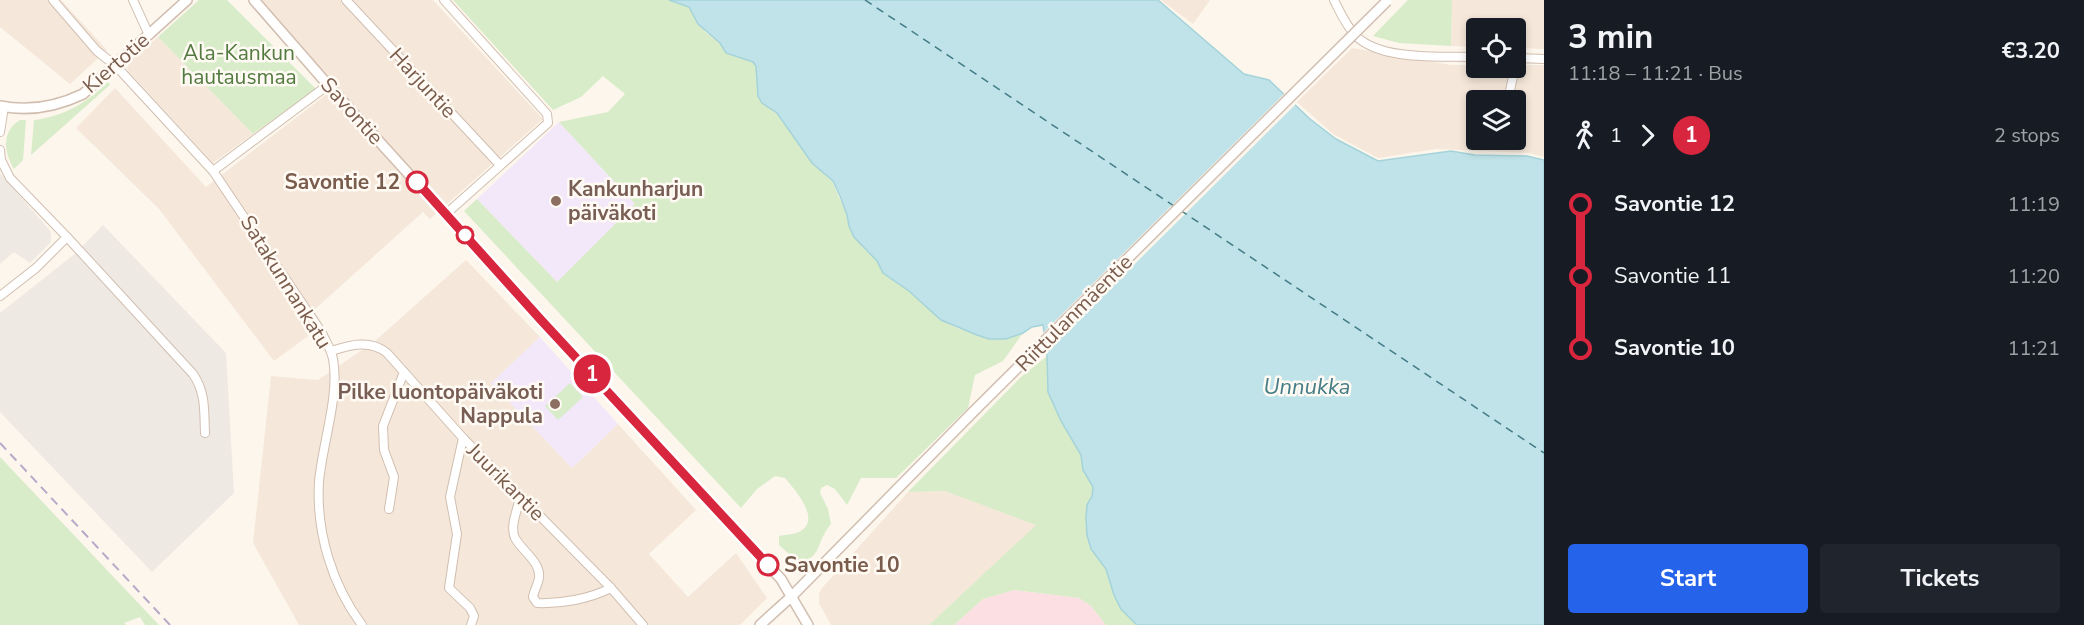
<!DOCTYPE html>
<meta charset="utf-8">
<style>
body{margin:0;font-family:"Nunito Sans",sans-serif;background:#20242c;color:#f1f3f6;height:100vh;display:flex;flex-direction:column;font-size:22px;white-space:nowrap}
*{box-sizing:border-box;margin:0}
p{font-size:20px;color:#9ea1a6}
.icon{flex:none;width:33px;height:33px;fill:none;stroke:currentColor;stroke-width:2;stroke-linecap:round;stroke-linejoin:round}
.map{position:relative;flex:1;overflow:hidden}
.panel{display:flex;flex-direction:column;background:#171b24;width:540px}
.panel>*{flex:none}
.badge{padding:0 12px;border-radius:20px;font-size:21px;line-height:39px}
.tools{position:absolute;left:1466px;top:18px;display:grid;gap:12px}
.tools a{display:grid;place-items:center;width:60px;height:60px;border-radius:6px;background:#171b24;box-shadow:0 3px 9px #0003;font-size:30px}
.map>.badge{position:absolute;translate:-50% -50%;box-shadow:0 0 0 3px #fff}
.legs{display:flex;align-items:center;gap:9px;height:66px;padding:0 24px;font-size:20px}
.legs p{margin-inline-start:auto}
.summary{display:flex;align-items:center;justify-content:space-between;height:102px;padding:0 24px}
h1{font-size:33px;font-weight:700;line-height:45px}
.primary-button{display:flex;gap:12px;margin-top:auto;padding:12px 24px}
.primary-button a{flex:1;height:69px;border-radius:6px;background:#2563eb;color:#fff;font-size:24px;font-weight:700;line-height:69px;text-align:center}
.primary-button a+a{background:#20242c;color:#f1f3f6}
ul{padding:0 24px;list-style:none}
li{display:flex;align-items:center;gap:21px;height:72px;font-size:22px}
li i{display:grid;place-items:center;width:9px;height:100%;margin:0 8px;background:currentColor}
li i::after{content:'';width:15px;height:15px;margin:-8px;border:4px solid;border-radius:50%;background:#171b24}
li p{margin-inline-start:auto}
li:first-child i{background:linear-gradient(#0000 50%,currentColor 0)}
li:last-child i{background:linear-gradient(currentColor 50%,#0000 0)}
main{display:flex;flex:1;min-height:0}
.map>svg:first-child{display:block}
.residential{fill:#f5e8da;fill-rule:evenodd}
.industrial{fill:#efe9e4}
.education{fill:#f3e8fa}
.medical{fill:#fbdfe3}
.green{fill:#d8ecc9}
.water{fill:#bfe3e8;stroke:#a5d3da;stroke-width:1.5}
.pier{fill:#fdf6ec}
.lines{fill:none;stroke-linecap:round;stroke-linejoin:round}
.ferry{stroke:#437c86;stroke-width:1.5;stroke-dasharray:8 6;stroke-linecap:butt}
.minor-casing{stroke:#d1beb0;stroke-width:10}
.tertiary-casing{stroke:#d1beb0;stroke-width:12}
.minor{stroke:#fff;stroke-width:8}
.tertiary{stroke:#fff;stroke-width:9}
.rail{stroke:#b9a8c9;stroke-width:2;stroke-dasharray:9 6;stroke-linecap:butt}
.tertiary-bridge-casing{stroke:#d1beb0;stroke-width:12;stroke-linecap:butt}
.tertiary-bridge{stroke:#fff;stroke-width:9}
.line-1-casing{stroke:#fff;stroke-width:14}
.line-1{stroke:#d7263d;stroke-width:9}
.stop-1-dot{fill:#fff;stroke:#d7263d;stroke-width:3}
.education-dot{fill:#8d6e63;stroke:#fffaf3;stroke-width:2}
.labels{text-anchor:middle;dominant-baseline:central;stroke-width:5;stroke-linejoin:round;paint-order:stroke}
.park-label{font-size:21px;fill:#537a41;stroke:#fffaf3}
.street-label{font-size:21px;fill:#7a5c4d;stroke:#fffaf3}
.stop-label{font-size:21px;font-weight:bold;fill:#7a5c4d;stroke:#fffaf3;text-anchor:end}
.education-label{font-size:21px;font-weight:bold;fill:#785e54;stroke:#fffaf3;text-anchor:start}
.water-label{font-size:22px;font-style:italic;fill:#437c86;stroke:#fffaf3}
</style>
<main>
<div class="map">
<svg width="1544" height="625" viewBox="0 0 1544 625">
<rect width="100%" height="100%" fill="#fdf6ec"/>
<g class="residential">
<polygon points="0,0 61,0 107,50 70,84 0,27"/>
<polygon points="262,0 433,0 543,119 430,219 423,212 314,310 323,325 274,361 159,209 76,128 115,88 206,187 336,87"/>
<polygon points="1161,0 1210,0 1193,24"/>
<polygon points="1452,0 1544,0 1544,49 1515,48 1515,28 1476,28 1476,47 1451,46"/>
<polygon points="158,37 253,134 213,163 129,72 127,68 131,60"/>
<path d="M1352 48 1451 65H1476V68H1515V65H1544V157L1529 153 1436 149 1378 158 1333 134 1297 102ZM1476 100H1515V140H1476Z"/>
<polygon points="466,260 540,337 492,383 572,468 618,424 696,510 649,554 688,597 736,553 767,598 740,625 299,625 253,543 271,376 318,380 375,341"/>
<polygon points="945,491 1037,525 929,625 831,625 819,603 819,594 822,588 908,492"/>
</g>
<g class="industrial">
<polygon points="0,173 51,232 51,242 30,263 14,252 0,264"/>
<polygon points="103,225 226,353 234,493 152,572 0,412 0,313 76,253"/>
</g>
<g class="education">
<polygon points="559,122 635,204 557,282 477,199"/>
<polygon points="540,337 618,424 572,468 491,383"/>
</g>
<polygon class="medical" points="1014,590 1079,598 1091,606 1106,625 954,625 983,599"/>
<g class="green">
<polygon points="199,0 227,0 316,89 253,134 158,37"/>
<path d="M453 0H669L689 7 705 32 720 43 726 53 753 62 757 66 758 96 762 102 777 113 812 163 832 181 847 215 849 226 863 248 877 261 883 273 909 291 941 320 957 328 989 339H1006L1023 333 1003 361 975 375 968 408 896 478H861L847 505 835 489 827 485 821 488 820 493 828 509 831 524C816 541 822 560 798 562L779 545V536C785 535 794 534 799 532 823 520 794 489 785 478L775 476 757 489 741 508 464 211 477 199 557 282 635 204 559 122 608 112 625 94 603 76 581 97 553 110Z"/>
<polygon points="1408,0 1452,0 1451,46 1399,43 1373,36"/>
<path d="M108 82 110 85 31 155 34 120C65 116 86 103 108 82Z"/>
<path d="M20 120H26L23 160 14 169C4 153 1 131 20 120Z"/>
<polygon points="1047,356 1048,392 1061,421 1081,455 1083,470 1093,487 1092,496 1087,505 1086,518 1087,535 1091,549 1106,569 1114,595 1121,609 1137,625 1106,625 1091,606 1079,598 1014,590 983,599 954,625 929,625 1036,525 945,491 908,492 1021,377"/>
<polygon points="570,383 583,397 558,420 545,406"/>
<polygon points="0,457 159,625 145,625 140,617 124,623 126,625 0,625"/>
</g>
<polygon class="water" points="669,0 1158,0 1244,74 1269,80 1310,119 1336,139 1378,161 1451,151 1475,155 1527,156 1544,160 1544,625 1137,625 1121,609 1114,595 1106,569 1091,549 1087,535 1086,518 1087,505 1092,496 1093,487 1083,470 1081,455 1061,421 1048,392 1047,356 1043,325 1032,327 1023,333 1006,339 989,339 977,335 941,320 909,291 883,273 877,261 854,237 849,226 847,215 840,196 833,181 812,163 777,113 762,103 758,96 756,66 753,62 726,53 720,43 698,24 689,7"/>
<polygon class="pier" points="1286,92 1297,103 1044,354 1041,335"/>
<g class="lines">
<g class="ferry">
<polyline points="865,0 1174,206"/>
<polyline points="1180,210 1544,453"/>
</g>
<defs>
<g id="minor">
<path d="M53 0 97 51 116 66 213 171 322 333C326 342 331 349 333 359 340 395 322 445 319 482 316 532 332 585 362 625"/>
<polyline points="133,0 149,35"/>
<polyline points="346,0 500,165"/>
<polyline points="444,0 547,114 548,123 446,214"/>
<path d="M1334 0C1340 12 1346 26 1356 36 1381 61 1442 56 1476 57"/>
<polyline points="1515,58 1544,59"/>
<polyline points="1508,100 1517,58"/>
<polyline points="0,132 4,107"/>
<polyline points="1480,140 1481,140"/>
<path d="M0 150 1 160 10 178 67 237 193 374C206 393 204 411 205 433"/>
<polyline points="213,171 328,85"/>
<polyline points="0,296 36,268 67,237"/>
<path d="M331 351C350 345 370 339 387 353L463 438 611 588 643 625"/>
<polyline points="463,438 450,497 457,534 449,588 470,608 474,616 471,625"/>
<path d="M520 495C519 508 509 525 515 538 522 551 541 562 539 578 538 585 534 590 533 597L537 603C561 604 589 599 611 588"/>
<polyline points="389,509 394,477 384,450 383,426 404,372"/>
</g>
<g id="tertiary">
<polyline points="254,0 328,85 541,320 781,579 808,625"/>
<path d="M0 106C30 112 56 107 83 94L187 0"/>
<polyline points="760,625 792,596 973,412"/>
</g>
</defs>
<use href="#minor" class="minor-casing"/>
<use href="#tertiary" class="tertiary-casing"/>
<use href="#minor" class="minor"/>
<use href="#tertiary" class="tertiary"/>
<polyline class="rail" points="0,443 170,625"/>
<defs>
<polyline id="tertiary-bridge" points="973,412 1387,1"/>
</defs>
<use href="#tertiary-bridge" class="tertiary-bridge-casing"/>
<use href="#tertiary-bridge" class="tertiary-bridge"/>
</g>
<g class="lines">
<defs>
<polyline id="line-1" points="417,182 541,320 768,565"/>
</defs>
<use href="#line-1" class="line-1-casing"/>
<use href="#line-1" class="line-1"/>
</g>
<g class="stop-1-dot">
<circle cx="417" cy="182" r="10"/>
<circle cx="465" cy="235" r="8"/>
<circle cx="768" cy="565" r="10"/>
</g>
<g class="education-dot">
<circle cx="556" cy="201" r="6"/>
<circle cx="555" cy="404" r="6"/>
</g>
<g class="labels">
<g class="park-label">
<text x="239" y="53">Ala-Kankun<tspan x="239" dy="24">hautausmaa</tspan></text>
</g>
<g class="street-label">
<text transform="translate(116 63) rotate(-41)">Kiertotie</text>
<text transform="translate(423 83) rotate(47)">Harjuntie</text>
<text transform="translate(352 111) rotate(48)">Savontie</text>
<text transform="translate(286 282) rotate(58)">Satakunnankatu</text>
<text transform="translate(1074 313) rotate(-45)">Riittulanmäentie</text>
<text transform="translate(506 482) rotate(45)">Juurikantie</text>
</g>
<g class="stop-label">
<text x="400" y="182">Savontie 12</text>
<text x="784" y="565" text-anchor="start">Savontie 10</text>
</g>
<g class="education-label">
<text x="568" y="189">Kankunharjun<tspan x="568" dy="24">päiväkoti</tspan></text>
<text x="543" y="392" text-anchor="end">Pilke luontopäiväkoti<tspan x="543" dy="24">Nappula</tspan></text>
</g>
<g class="water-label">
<text x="1307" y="387">Unnukka</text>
</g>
</g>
</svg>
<div class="tools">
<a><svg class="icon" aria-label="locate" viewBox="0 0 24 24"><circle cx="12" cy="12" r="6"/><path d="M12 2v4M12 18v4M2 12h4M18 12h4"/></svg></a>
<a><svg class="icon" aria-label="layers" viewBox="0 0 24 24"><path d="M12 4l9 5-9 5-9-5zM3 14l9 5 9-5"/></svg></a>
</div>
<b class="badge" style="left:592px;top:374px;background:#d7263d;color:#fff">1</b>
</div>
<section class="panel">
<div class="summary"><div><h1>3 min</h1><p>11:18 – 11:21 · Bus</p></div><b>€3.20</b></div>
<div class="legs"><svg class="icon" aria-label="walk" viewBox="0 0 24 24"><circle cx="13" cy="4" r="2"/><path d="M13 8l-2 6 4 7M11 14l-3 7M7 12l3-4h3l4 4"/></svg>1<svg class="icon" aria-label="forward" viewBox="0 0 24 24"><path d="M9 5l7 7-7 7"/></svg><b class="badge" style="background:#d7263d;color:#fff">1</b><p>2 stops</p></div>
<ul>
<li><i style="color:#d7263d"></i><b>Savontie 12</b><p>11:19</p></li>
<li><i style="color:#d7263d"></i><span>Savontie 11</span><p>11:20</p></li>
<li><i style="color:#d7263d"></i><b>Savontie 10</b><p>11:21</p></li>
</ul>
<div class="primary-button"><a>Start</a><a>Tickets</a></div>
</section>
</main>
